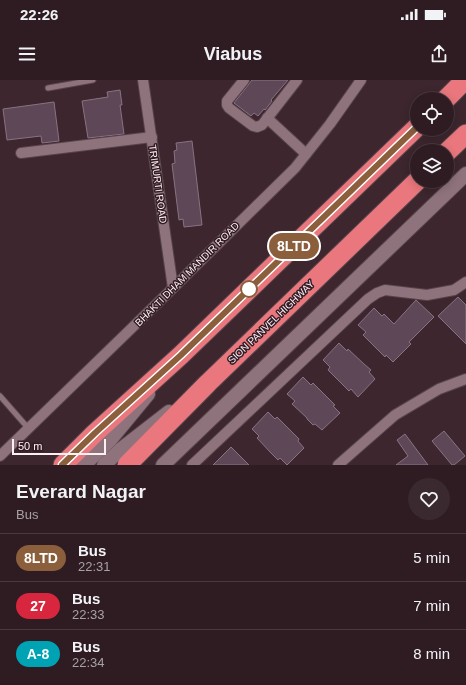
<!DOCTYPE html>
<style>
body{margin:0;font-family:Helvetica,sans-serif;background:#3a292f;color:#f1f3f6;height:100vh;display:flex;flex-direction:column;font-size:15px;white-space:nowrap}
*{box-sizing:border-box;margin:0}
p{font-size:13px;color:#a7a1a5}
.icon{flex:none;width:22px;height:22px;fill:none;stroke:currentColor;stroke-width:2;stroke-linecap:round;stroke-linejoin:round}
.map{position:relative;height:385px;overflow:hidden}
.panel{display:flex;flex-direction:column;background:#2e1c22;flex:1}
.panel>*{flex:none}
.badge{padding:0 8px;border-radius:13px;font-size:14px;line-height:26px}
.fabs{position:absolute;left:410px;top:12px;display:grid;gap:8px}
.fabs a{display:grid;place-items:center;width:44px;height:44px;border-radius:50%;background:#2e1c22;box-shadow:0 2px 10px #0003,0 0 0 1px #493a40;font-size:20px}
.scale{position:absolute;left:12px;bottom:10px;width:94px;box-sizing:border-box;padding-left:4px;border:2px solid #fdf0f4;border-top:0;font-size:11px;line-height:14px;white-space:nowrap;color:#fdf0f4;-webkit-text-stroke:3px #331c24;paint-order:stroke}
.map>.badge{position:absolute;translate:-50% -50%;box-shadow:0 0 0 2px #fff}
.round{display:grid;place-items:center;flex:none;width:42px;height:42px;border-radius:21px;background:#3a292f}
.summary{display:flex;align-items:center;justify-content:space-between;height:68px;padding:0 16px}
h1{font-size:19px;font-weight:800;line-height:30px}
ul{padding:0;list-style:none}
li{display:flex;align-items:center;gap:12px;height:48px;padding:0 16px;border-top:1px solid #493a40}
li div{flex:1}
li b{display:block;font-size:15px}
li em{font-style:normal}
li .badge{min-width:44px;font-weight:700;text-align:center}
.status{display:flex;justify-content:space-between;align-items:center;height:28px;padding:0 20px;background:#2e1c22;direction:ltr}
.status svg{height:11px;fill:currentColor}
header{display:flex;justify-content:space-between;align-items:center;height:52px;padding:0 16px;background:#2e1c22;font-size:18px;font-weight:800}
.map>svg:first-child{display:block}
.building{fill:#5e4858;stroke:#897283}
.lines{fill:none;stroke-linecap:round;stroke-linejoin:round}
.lane-casing{stroke:#57444b;stroke-width:7}
.street-casing{stroke:#57444b;stroke-width:12}
.secondary-casing{stroke:#57444b;stroke-width:16}
.highway-casing{stroke:#57444b;stroke-width:21}
.lane{stroke:#8f737c;stroke-width:5}
.street{stroke:#8f737c;stroke-width:10}
.secondary{stroke:#8f737c;stroke-width:14}
.highway{stroke:#e9777d;stroke-width:19}
.line-casing{stroke:#fff;stroke-width:9}
.line{stroke:#8b5e3c;stroke-width:6}
.stop-dot{fill:#fff;stroke:#8b5e3c;stroke-width:2}
.labels{text-anchor:middle;dominant-baseline:central;stroke-width:3;stroke-linejoin:round;paint-order:stroke}
.street-label{font-size:10px;fill:#fdf0f4;stroke:#331c24}
</style>
<div class="status"><b>22:26</b><svg viewBox="0 0 49 12"><path d="M0 12V9h3v3zM5 12V6h3v6zM10 12V3h3v9zM15 12V0h3v12zM26 1h20v11H26zM47 4h2v5h-2z"/></svg></div>
<header><svg class="icon" aria-label="menu" viewBox="0 0 24 24"><path d="M4 6h16M4 12h16M4 18h16"/></svg>Viabus<svg class="icon" aria-label="share" viewBox="0 0 24 24"><path d="M12 15V3M7 8l5-5 5 5M5 13v7h14v-7"/></svg></header>
<div class="map">
<svg width="466" height="385" viewBox="0 0 466 385">
<rect width="100%" height="100%" fill="#3d262e"/>
<g class="building">
<polygon points="252,0 288,0 271,20 272,21 265,30 264,29 258,36 254,33 251,36 234,23"/>
<polygon points="120,10 122,25 120,25 124,54 88,58 82,21 108,17 107,12"/>
<polygon points="54,22 59,61 42,63 41,56 7,60 3,29"/>
<polygon points="192,61 202,145 184,147 183,139 179,140 172,84 175,83 174,71 177,70 176,63"/>
<polygon points="458,217 466,225 466,264 438,236"/>
<polygon points="416,220 434,237 409,262 411,264 393,282 386,275 385,277 363,255 366,252 358,245 374,228 382,236 384,234 394,244"/>
<polygon points="339,263 347,271 348,269 364,284 371,290 369,292 375,299 358,317 351,309 349,311 328,290 330,287 323,280"/>
<polygon points="303,297 311,305 313,303 335,325 333,326 340,333 322,350 315,344 313,345 307,339 307,338 292,324 295,321 287,314"/>
<polygon points="268,332 275,339 277,337 299,359 298,361 304,368 287,385 280,378 278,380 271,373 257,358 259,356 252,349"/>
<polygon points="444,351 465,376 454,385 452,385 432,361"/>
<polygon points="405,354 428,385 396,385 408,376 397,360"/>
<polygon points="231,367 249,385 213,385"/>
</g>
<g class="lines">
<defs>
<g id="lane">
<polyline points="48,8 93,0"/>
<polyline points="0,316 29,349"/>
</g>
<g id="street">
<polyline points="143,0 173,208"/>
<polyline points="244,0 227,21 227,25 229,28 253,46 257,47 262,45 297,0"/>
<polyline points="267,38 306,74"/>
<polyline points="21,73 152,57"/>
<polyline points="0,376 173,208 295,88 330,44 361,0"/>
<polyline points="192,385 368,219 377,213 385,210 427,215 454,210 466,202"/>
<polyline points="338,385 395,335 439,309 466,299"/>
</g>
<g id="secondary">
<polyline points="84,385 110,360 148,314"/>
<polyline points="104,385 120,370 169,332"/>
<polyline points="163,385 466,94"/>
</g>
<g id="highway">
<polyline points="446,19 465,0"/>
<polyline points="447,72 466,54"/>
<polyline points="63,385 95,353 181,275 417,47"/>
<polyline points="127,385 208,303 417,101"/>
</g>
</defs>
<use href="#lane" class="lane-casing"/>
<use href="#street" class="street-casing"/>
<use href="#secondary" class="secondary-casing"/>
<use href="#highway" class="highway-casing"/>
<use href="#lane" class="lane"/>
<use href="#street" class="street"/>
<use href="#secondary" class="secondary"/>
<use href="#highway" class="highway"/>
</g>
<g class="lines">
<defs>
<polyline id="line" points="62,385 95,353 181,275 417,47"/>
</defs>
<use href="#line" class="line-casing"/>
<use href="#line" class="line"/>
</g>
<circle class="stop-dot" cx="249" cy="209" r="8"/>
<g class="labels">
<g class="street-label">
<text transform="translate(158 104) rotate(82)">TRIMURTI ROAD</text>
<text transform="translate(187 194) rotate(-45)">BHAKTI DHAM MANDIR ROAD</text>
<text transform="translate(271 242) rotate(-44)">SION PANVEL HIGHWAY</text>
</g>
</g>
</svg>
<div class="fabs">
<a><svg class="icon" aria-label="locate" viewBox="0 0 24 24"><circle cx="12" cy="12" r="6"/><path d="M12 2v4M12 18v4M2 12h4M18 12h4"/></svg></a>
<a><svg class="icon" aria-label="layers" viewBox="0 0 24 24"><path d="M12 4l9 5-9 5-9-5zM3 14l9 5 9-5"/></svg></a>
</div>
<div class="scale">50 m</div>
<b class="badge" style="left:294px;top:166px;background:#8b5e3c;color:#fff">8LTD</b>
</div>
<section class="panel">
<div class="summary"><div><h1>Everard Nagar</h1><p>Bus</p></div><a class="round"><svg class="icon" aria-label="heart" viewBox="0 0 24 24"><path d="M12 20l-8-8c-3-5 5-10 8-4 3-6 11-1 8 4z"/></svg></a></div>
<ul>
<li><span class="badge" style="background:#8b5e3c;color:#fff">8LTD</span><div><b>Bus</b><p>22:31</p></div><em>5 min</em></li>
<li><span class="badge" style="background:#d7263d;color:#fff">27</span><div><b>Bus</b><p>22:33</p></div><em>7 min</em></li>
<li><span class="badge" style="background:#00a3b4;color:#fff">A-8</span><div><b>Bus</b><p>22:34</p></div><em>8 min</em></li>
</ul>
</section>
